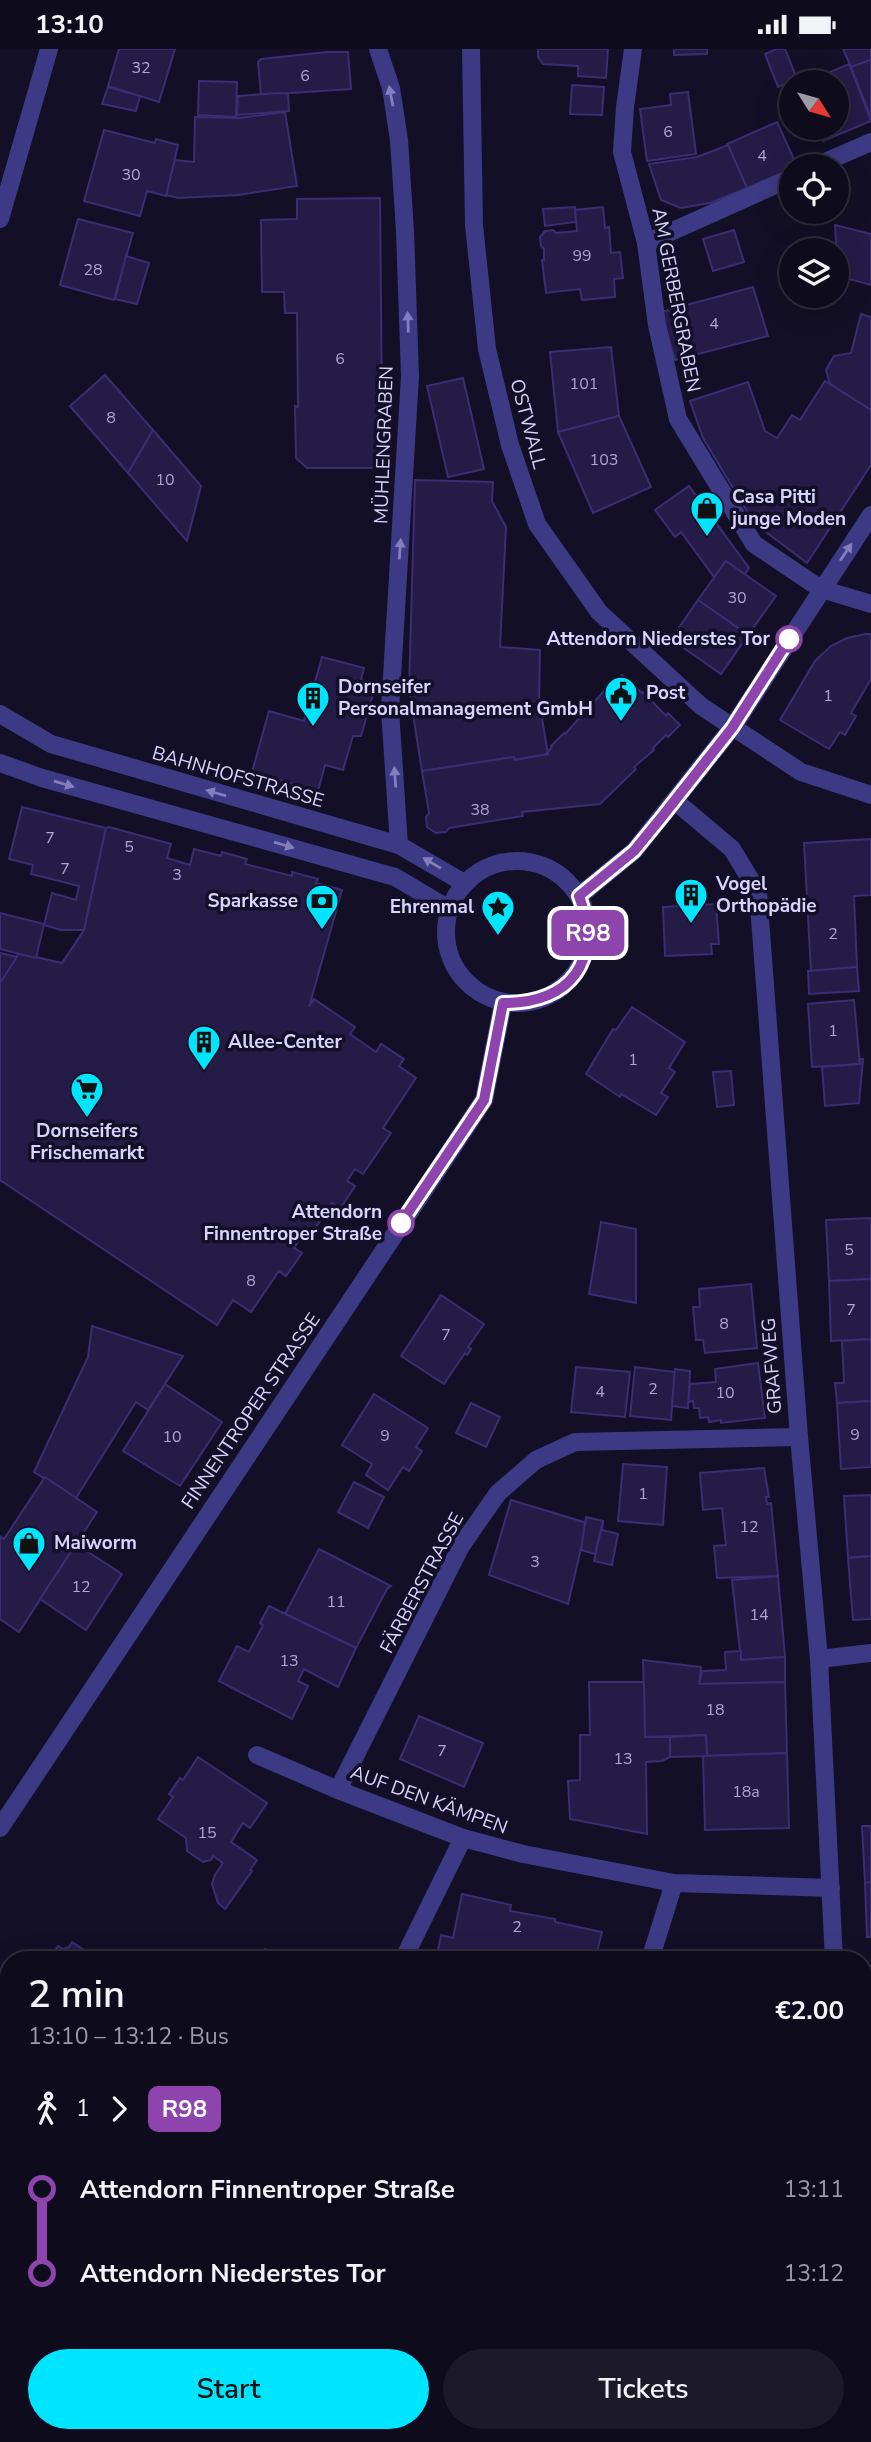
<!DOCTYPE html>
<meta charset="utf-8">
<style>
body{margin:0;font-family:"Nunito Sans",sans-serif;background:#1c1929;color:#f1f3f6;height:100vh;display:flex;flex-direction:column;font-size:26px;white-space:nowrap}
*{box-sizing:border-box;margin:0}
p{font-size:23px;color:#9b9ba3}
.icon{flex:none;width:38px;height:38px;fill:none;stroke:currentColor;stroke-width:2;stroke-linecap:round;stroke-linejoin:round}
.map{position:relative;flex:1;overflow:hidden}
.details{position:absolute;left:0px;top:1902px;width:872px;height:492px;display:flex;flex-direction:column;background:#0e0b1c;border-radius:28px 28px 0 0;box-shadow:0 7px 28px #0002,0 0 0 2px #2e2b3b}
.details>*{flex:none}
.badge{padding:0 14px;border-radius:10px;font-size:24px;line-height:46px}
.needle{width:46px;rotate:127deg}
.controls{position:absolute;left:779px;top:21px;display:grid;gap:14px}
.controls a{display:grid;place-items:center;width:70px;height:70px;border-radius:50%;background:#0e0b1c;box-shadow:0 7px 28px #0002,0 0 0 2px #2e2b3b;font-size:35px}
.map>.badge{position:absolute;translate:-50% -50%;box-shadow:0 0 0 4px #fff}
.legs{display:flex;align-items:center;gap:10px;height:77px;padding:0 28px;font-size:23px}
.legs p{margin-inline-start:auto}
.overview{display:flex;align-items:center;justify-content:space-between;height:119px;padding:0 28px}
h1{font-size:38px;font-weight:600;line-height:52px}
.action{display:flex;gap:14px;margin-top:auto;padding:14px 28px}
.action a{flex:1;height:80px;border-radius:42px;background:#00e5ff;color:#111;font-size:28px;font-weight:600;line-height:80px;text-align:center}
.action a+a{background:#1c1929;color:#f1f3f6}
ul{padding:0 28px;list-style:none}
li{display:flex;align-items:center;gap:24px;height:84px;font-size:26px}
li i{display:grid;place-items:center;width:10px;height:100%;margin:0 9px;background:currentColor}
li i::after{content:'';width:18px;height:18px;margin:-9px;border:5px solid;border-radius:50%;background:#0e0b1c}
li p{margin-inline-start:auto}
li:first-child i{background:linear-gradient(#0000 50%,currentColor 0)}
li:last-child i{background:linear-gradient(currentColor 50%,#0000 0)}
.status{display:flex;justify-content:space-between;align-items:center;height:49px;padding:0 35px;background:#0e0b1c;direction:ltr}
.status svg{height:19px;fill:currentColor}
.map>svg:first-child{display:block}
.building{fill:#241b47;stroke:#3b2d73;stroke-width:2}
.lines{fill:none;stroke-linecap:round;stroke-linejoin:round}
.minor{stroke:#3d3a85;stroke-width:18}
.oneway{fill:#837fbc}
.line-1-casing{stroke:#fff;stroke-width:16}
.line-1{stroke:#8e44ad;stroke-width:10}
.stop-1-dot{fill:#fff;stroke:#8e44ad;stroke-width:3.5}
.labels{text-anchor:middle;dominant-baseline:central;stroke-width:7;stroke-linejoin:round;paint-order:stroke}
.number-label{font-size:16px;fill:#aca6d1}
.street-label{font-size:19px;fill:#d9d4ff;stroke:#130f26}
.poi-label{font-size:19px;font-weight:bold;fill:#d9d4ff;stroke:#130f26;text-anchor:start}
.stop-label{font-size:19px;font-weight:bold;fill:#d9d4ff;stroke:#130f26;text-anchor:end}
</style>
<div class="status"><b>13:10</b><svg viewBox="0 0 49 12"><path d="M0 12V9h3v3zM5 12V6h3v6zM10 12V3h3v9zM15 12V0h3v12zM26 1h20v11H26zM47 4h2v5h-2z"/></svg></div>
<div class="map">
<svg width="871" height="2393" viewBox="0 0 871 2393">
<rect width="100%" height="100%" fill="#130f26"/>
<g class="building">
<polygon points="119,0 175,0 159,53 108,37"/>
<polygon points="538,0 608,0 606,29 578,27 578,17 543,15 538,8"/>
<polygon points="674,0 707,0 707,5 674,6"/>
<polygon points="777,0 785,0 797,30 778,38 765,5"/>
<polygon points="843,0 871,0 871,11 851,18"/>
<polygon points="327,3 348,3 351,40 261,46 258,13 261,10"/>
<polygon points="871,11 871,68 851,18"/>
<polygon points="849,15 871,72 823,92 817,79 836,79 836,33 827,33 833,31 830,23"/>
<polygon points="199,32 237,33 236,68 198,66"/>
<polygon points="572,36 604,38 602,66 570,65"/>
<polygon points="108,38 140,47 136,62 102,55"/>
<polygon points="688,43 696,105 647,112 640,60 671,56 670,45"/>
<polygon points="278,44 288,45 289,62 237,66 238,47"/>
<polygon points="285,63 297,137 238,146 178,149 166,146 175,111 194,113 195,68 239,69"/>
<polygon points="777,73 797,117 791,117 791,120 747,139 727,95"/>
<polygon points="104,81 155,94 156,90 178,96 166,147 147,142 140,167 84,152"/>
<polygon points="728,96 747,139 710,154 681,159 661,151 649,115 697,108"/>
<polygon points="380,149 382,359 379,359 380,419 307,419 296,409 295,357 298,358 297,264 285,264 284,243 262,243 261,171 297,170 297,150"/>
<polygon points="575,158 576,173 545,177 543,160"/>
<polygon points="603,158 605,179 609,178 611,204 620,203 623,229 614,230 615,248 582,251 580,240 546,244 542,211 544,211 544,200 541,197 540,188 545,182 553,181 556,184 577,182 575,161"/>
<polygon points="78,170 133,184 114,251 60,236"/>
<polygon points="835,176 871,185 871,236 838,227"/>
<polygon points="734,181 744,213 713,222 703,190"/>
<polygon points="126,207 149,214 137,255 115,250"/>
<polygon points="753,238 768,287 675,311 661,263"/>
<polygon points="861,265 871,268 871,361 830,335 826,321 834,307 851,304"/>
<polygon points="611,298 619,367 558,383 550,303"/>
<polygon points="105,326 153,381 128,424 70,357"/>
<polygon points="463,329 484,420 448,428 427,337"/>
<polygon points="825,332 871,361 871,416 807,514 754,474 703,389 690,352 748,333 765,382 777,389 792,366 800,371"/>
<polygon points="619,367 651,438 593,464 558,383"/>
<polygon points="153,381 201,437 187,492 128,424"/>
<polygon points="415,431 493,433 492,452 506,478 500,598 540,601 539,652 548,705 515,711 514,708 422,722 409,640"/>
<polygon points="689,437 749,519 745,525 726,512 714,528 681,483 675,488 655,461"/>
<polygon points="726,512 776,547 748,586 698,551"/>
<polygon points="698,551 748,586 721,625 671,590"/>
<polygon points="866,585 871,585 871,630 851,664 856,667 845,686 840,683 829,700 780,671 815,612 831,597 847,589"/>
<polygon points="322,608 364,619 361,631 376,635 361,687 353,687 343,721 325,716 318,742 252,723 269,662 304,672"/>
<polygon points="622,626 642,644 643,643 666,667 668,664 680,676 668,688 666,686 653,699 654,701 634,718 636,720 600,755 522,763 523,767 449,779 446,783 436,784 427,778 426,768 429,764 422,722 514,708 515,711 548,705 547,704 552,698 551,697 564,684 565,685 615,630 617,631"/>
<polygon points="22,758 106,779 84,881 61,881 44,876 52,844 76,851 79,837 31,825 33,816 9,810"/>
<polygon points="109,778 171,795 167,809 190,816 194,800 221,807 222,803 247,810 245,815 292,827 292,823 318,830 316,834 342,841 309,958 314,950 355,978 350,985 376,1003 381,995 404,1010 399,1017 416,1029 383,1079 391,1084 363,1125 355,1120 347,1132 355,1137 340,1160 332,1154 312,1184 307,1180 294,1199 302,1204 286,1227 279,1222 251,1263 233,1251 217,1276 0,1131 0,934 19,904 62,914 84,881 106,779"/>
<polygon points="871,790 871,846 854,847 857,918 811,923 804,794"/>
<polygon points="716,855 719,895 711,895 712,905 665,907 663,858"/>
<polygon points="0,864 44,875 36,909 0,900"/>
<polygon points="0,904 17,908 0,934"/>
<polygon points="857,918 859,942 809,945 808,922"/>
<polygon points="854,951 860,1015 812,1018 808,955"/>
<polygon points="632,958 685,993 669,1019 675,1023 661,1044 668,1048 656,1066 621,1045 620,1048 586,1025 613,980 616,981"/>
<polygon points="859,1010 863,1010 859,1054 825,1057 822,1018 860,1015"/>
<polygon points="731,1022 734,1056 717,1058 713,1023"/>
<polygon points="871,1169 871,1230 829,1232 826,1171"/>
<polygon points="601,1173 636,1180 636,1254 589,1245"/>
<polygon points="871,1230 871,1290 831,1292 829,1232"/>
<polygon points="751,1235 757,1299 705,1304 703,1291 696,1291 693,1258 700,1258 699,1240"/>
<polygon points="441,1246 484,1275 468,1298 471,1300 467,1306 465,1304 444,1335 401,1307"/>
<polygon points="92,1277 183,1307 148,1361 136,1353 76,1449 34,1423 88,1308"/>
<polygon points="871,1290 871,1352 837,1354 835,1334 844,1334 842,1292"/>
<polygon points="758,1314 765,1369 721,1374 721,1371 709,1373 708,1368 700,1369 699,1359 694,1359 693,1352 688,1353 690,1335 716,1333 715,1320"/>
<polygon points="576,1318 630,1323 625,1368 571,1363"/>
<polygon points="635,1318 675,1323 671,1371 630,1367"/>
<polygon points="675,1320 690,1322 688,1359 672,1357"/>
<polygon points="165,1335 222,1373 180,1437 123,1402"/>
<polygon points="374,1345 428,1379 416,1398 422,1402 409,1422 403,1418 388,1441 366,1426 372,1415 342,1396"/>
<polygon points="871,1352 871,1418 841,1420 837,1354"/>
<polygon points="471,1354 500,1368 486,1398 456,1384"/>
<polygon points="623,1415 667,1418 663,1476 618,1472"/>
<polygon points="764,1419 769,1448 766,1448 767,1455 771,1454 778,1527 717,1529 714,1497 726,1496 722,1459 703,1461 700,1424"/>
<polygon points="45,1428 97,1463 19,1583 0,1570 0,1487 4,1490"/>
<polygon points="354,1433 384,1448 368,1479 338,1463"/>
<polygon points="871,1446 871,1507 848,1509 844,1447"/>
<polygon points="511,1451 587,1474 568,1555 489,1526"/>
<polygon points="586,1468 603,1472 595,1505 581,1501"/>
<polygon points="603,1472 602,1481 618,1485 612,1516 594,1512"/>
<polygon points="76,1495 122,1525 86,1581 40,1550"/>
<polygon points="319,1500 391,1537 387,1540 356,1599 285,1565"/>
<polygon points="871,1507 871,1570 853,1571 848,1509"/>
<polygon points="778,1527 785,1608 741,1611 732,1531"/>
<polygon points="269,1557 356,1599 338,1638 304,1620 298,1632 308,1637 292,1670 219,1632 237,1597 249,1603 263,1576 260,1574"/>
<polygon points="741,1602 741,1611 785,1608 785,1633 699,1635 702,1622 726,1621 725,1603"/>
<polygon points="643,1611 701,1618 699,1635 785,1633 787,1704 707,1707 706,1686 645,1688"/>
<polygon points="589,1633 644,1633 645,1688 670,1688 670,1708 662,1712 646,1713 647,1785 570,1770 568,1732 580,1731 580,1686 590,1686"/>
<polygon points="419,1667 483,1694 464,1738 400,1710"/>
<polygon points="706,1686 707,1707 670,1708 670,1688"/>
<polygon points="787,1704 789,1779 705,1781 703,1707"/>
<polygon points="198,1708 267,1754 250,1779 243,1774 231,1793 257,1811 250,1821 252,1822 225,1860 218,1854 212,1835 215,1826 223,1814 213,1807 211,1811 203,1813 187,1802 186,1789 158,1770 173,1748 169,1745 180,1729 183,1731"/>
<polygon points="862,1777 871,1777 871,1833 865,1834"/>
<polygon points="871,1833 871,1888 867,1888 865,1834"/>
<polygon points="462,1845 511,1856 510,1862 555,1870 555,1873 602,1883 595,1911 436,1911 441,1886 453,1889"/>
<polygon points="72,1893 99,1911 48,1911 58,1897 63,1900 69,1898"/>
<polygon points="265,1900 283,1911 258,1911"/>
<polygon points="869,1948 871,1948 871,2047 865,2047"/>
<polygon points="8,1973 9,1974 9,2047 0,2042 0,1986"/>
<polygon points="863,2121 871,2122 871,2186 863,2185"/>
<polygon points="0,2142 9,2146 9,2246 0,2242"/>
<polygon points="863,2214 871,2215 869,2327 863,2326"/>
<polygon points="0,2279 9,2284 9,2321 4,2319 0,2328"/>
<polygon points="863,2343 870,2344 866,2379 863,2379"/>
<polygon points="863,2379 871,2380 871,2393 832,2393 832,2385 863,2385"/>
<polygon points="222,2385 286,2385 282,2393 230,2393 220,2389"/>
<polygon points="703,2385 758,2385 757,2393 702,2389"/>
</g>
<g class="lines">
<g class="minor">
<polyline points="378,0 391,39 399,91 405,182 410,327 390,661 399,796"/>
<polyline points="471,0 474,176 487,300 510,396 537,475 599,563 701,657 801,723 871,746"/>
<polyline points="633,0 625,58 622,103 646,194 657,276 678,370 754,495 821,540 871,555"/>
<polyline points="816,117 871,93"/>
<polyline points="0,170 49,0"/>
<polyline points="646,194 791,129"/>
<polyline points="0,665 51,695 399,796 464,834"/>
<polyline points="0,714 42,729 395,828 449,860"/>
<polyline points="675,752 732,800 758,843 799,1388 819,1610 834,1911"/>
<circle cx="517" cy="883" r="71"/>
<polyline points="579,847 634,802 732,679 871,466"/>
<polyline points="819,1610 871,1604"/>
<polyline points="257,1706 338,1741 463,1789 523,1805 674,1834 831,1839"/>
<polyline points="338,1741 461,1497 498,1444 536,1411 575,1393 799,1388"/>
<polyline points="0,1779 484,1051 503,954"/>
<polyline points="403,1911 463,1789"/>
<polyline points="650,1911 674,1834"/>
<polyline points="167,2393 171,2385"/>
<polyline points="485,2393 488,2385"/>
<polyline points="793,2393 794,2385"/>
</g>
</g>
<defs><path id="oneway-solid" d="M-6-.8H1V-3.2L6.5 0L1 3.2V.8H-6Z" transform="scale(1.75)"/></defs>
<g class="oneway">
<use href="#oneway-solid" transform="translate(391 47) rotate(-101)"/>
<use href="#oneway-solid" transform="translate(408 273) rotate(-92)"/>
<use href="#oneway-solid" transform="translate(400 500) rotate(-86)"/>
<use href="#oneway-solid" transform="translate(846 503) rotate(-56)"/>
<use href="#oneway-solid" transform="translate(395 728) rotate(-94)"/>
<use href="#oneway-solid" transform="translate(64 735) rotate(16)"/>
<use href="#oneway-solid" transform="translate(216 744) rotate(-164)"/>
<use href="#oneway-solid" transform="translate(284 796) rotate(16)"/>
<use href="#oneway-solid" transform="translate(432 814) rotate(-149)"/>
</g>
<g class="lines">
<defs>
<path id="line-1" d="M401 1174 484 1051 503 954C571 955 603 911 579 847L634 802 661 769 732 679 789 590"/>
</defs>
<use href="#line-1" class="line-1-casing"/>
<use href="#line-1" class="line-1"/>
</g>
<defs>
<symbol id="shop-pin" viewBox="-11 -11 22 30"><path d="M0 17L-7.5 6A9.5 9.5 0 1 1 7.5 6Z" fill="#00e5ff" stroke="#130f26"/><path d="M-5-2.5h2.3a2.7 3.5 0 0 1 5.4 0H5L5.5 6h-11ZM-1.5-2.5h3a1.5 2.3 0 0 0-3 0Z" fill="#111"/></symbol>
<symbol id="civic-pin" viewBox="-11 -11 22 30"><path d="M0 17L-7.5 6A9.5 9.5 0 1 1 7.5 6Z" fill="#00e5ff" stroke="#130f26"/><path d="M-.6-6.5H3V-4.5H.6V-3L4-1V1h2V6H-6V1h2V-1L-.6-3ZM-1.2 2.5V6h2.4V2.5Z" fill="#111"/></symbol>
<symbol id="building-pin" viewBox="-11 -11 22 30"><path d="M0 17L-7.5 6A9.5 9.5 0 1 1 7.5 6Z" fill="#00e5ff" stroke="#130f26"/><path d="M-4-6H4V6H1V3H-1V6H-4ZM-2.5-4.3h1.7v1.8h-1.7ZM.8-4.3h1.7v1.8H.8ZM-2.5-1h1.7V.8h-1.7ZM.8-1h1.7V.8H.8Z" fill="#111"/></symbol>
<symbol id="bank-pin" viewBox="-11 -11 22 30"><path d="M0 17L-7.5 6A9.5 9.5 0 1 1 7.5 6Z" fill="#00e5ff" stroke="#130f26"/><path d="M-6-4H6V4H-6ZM0-2.3a2.3 2.3 0 1 0 0 4.6a2.3 2.3 0 1 0 0-4.6Z" fill="#111"/></symbol>
<symbol id="sight-pin" viewBox="-11 -11 22 30"><path d="M0 17L-7.5 6A9.5 9.5 0 1 1 7.5 6Z" fill="#00e5ff" stroke="#130f26"/><path d="M0-6L1.8-2.2L6-1.7L2.9 1.2L3.7 5.4L0 3.3L-3.7 5.4L-2.9 1.2L-6-1.7L-1.8-2.2Z" fill="#111"/></symbol>
<symbol id="supermarket-pin" viewBox="-11 -11 22 30"><path d="M0 17L-7.5 6A9.5 9.5 0 1 1 7.5 6Z" fill="#00e5ff" stroke="#130f26"/><path d="M-6-5.5h2.5l.6 2H6L4.5 2H-2.5L-4.4-4H-6ZM-1.5 3.2a1.3 1.3 0 1 0 .1 0ZM3 3.2a1.3 1.3 0 1 0 .1 0Z" fill="#111"/></symbol>
</defs>
<g fill-rule="evenodd">
<use href="#shop-pin" x="688" y="440" width="38" height="52"/>
<use href="#civic-pin" x="602" y="625" width="38" height="52"/>
<use href="#building-pin" x="294" y="630" width="38" height="52"/>
<use href="#building-pin" x="672" y="827" width="38" height="52"/>
<use href="#bank-pin" x="303" y="833" width="38" height="52"/>
<use href="#sight-pin" x="479" y="839" width="38" height="52"/>
<use href="#building-pin" x="185" y="974" width="38" height="52"/>
<use href="#supermarket-pin" x="68" y="1021" width="38" height="52"/>
<use href="#shop-pin" x="10" y="1475" width="38" height="52"/>
</g>
<g class="stop-1-dot">
<circle cx="789" cy="590" r="12"/>
<circle cx="401" cy="1174" r="12"/>
</g>
<g class="labels">
<g class="number-label">
<text x="141" y="19">32</text>
<text x="305" y="27">6</text>
<text x="668" y="83">6</text>
<text x="762" y="107">4</text>
<text x="131" y="126">30</text>
<text x="582" y="207">99</text>
<text x="93" y="221">28</text>
<text x="714" y="275">4</text>
<text x="340" y="310">6</text>
<text x="584" y="335">101</text>
<text x="111" y="369">8</text>
<text x="604" y="411">103</text>
<text x="165" y="431">10</text>
<text x="737" y="549">30</text>
<text x="828" y="647">1</text>
<text x="480" y="761">38</text>
<text x="50" y="789">7</text>
<text x="129" y="798">5</text>
<text x="65" y="820">7</text>
<text x="177" y="826">3</text>
<text x="833" y="885">2</text>
<text x="833" y="982">1</text>
<text x="633" y="1011">1</text>
<text x="849" y="1201">5</text>
<text x="251" y="1232">8</text>
<text x="851" y="1261">7</text>
<text x="724" y="1275">8</text>
<text x="446" y="1286">7</text>
<text x="653" y="1340">2</text>
<text x="600" y="1343">4</text>
<text x="725" y="1344">10</text>
<text x="855" y="1386">9</text>
<text x="385" y="1387">9</text>
<text x="172" y="1388">10</text>
<text x="643" y="1445">1</text>
<text x="749" y="1478">12</text>
<text x="535" y="1513">3</text>
<text x="81" y="1538">12</text>
<text x="336" y="1553">11</text>
<text x="759" y="1566">14</text>
<text x="289" y="1612">13</text>
<text x="715" y="1661">18</text>
<text x="442" y="1702">7</text>
<text x="623" y="1710">13</text>
<text x="746" y="1743">18a</text>
<text x="207" y="1784">15</text>
<text x="517" y="1878">2</text>
</g>
<g class="street-label">
<text transform="translate(676 251) rotate(79)">AM GERBERGRABEN</text>
<text transform="translate(528 375) rotate(75)">OSTWALL</text>
<text transform="translate(384 396) rotate(-88)">MÜHLENGRABEN</text>
<text transform="translate(238 728) rotate(16)">BAHNHOFSTRASSE</text>
<text transform="translate(772 1317) rotate(-94)">GRAFWEG</text>
<text transform="translate(251 1362) rotate(-56)">FINNENTROPER STRASSE</text>
<text transform="translate(422 1534) rotate(-62)">FÄRBERSTRASSE</text>
<text transform="translate(429 1751) rotate(20)">AUF DEN KÄMPEN</text>
</g>
<g class="poi-label">
<text x="732" y="448">Casa Pitti<tspan x="732" dy="22">junge Moden</tspan></text>
<text x="338" y="638">Dornseifer<tspan x="338" dy="22">Personalmanagement GmbH</tspan></text>
<text x="646" y="644">Post</text>
<text x="716" y="835">Vogel<tspan x="716" dy="22">Orthopädie</tspan></text>
<text x="298" y="852" text-anchor="end">Sparkasse</text>
<text x="474" y="858" text-anchor="end">Ehrenmal</text>
<text x="228" y="993">Allee-Center</text>
<text x="87" y="1082" text-anchor="middle">Dornseifers<tspan x="87" dy="22">Frischemarkt</tspan></text>
<text x="54" y="1494">Maiworm</text>
</g>
<g class="stop-label">
<text x="770" y="590">Attendorn Niederstes Tor</text>
<text x="382" y="1163">Attendorn<tspan x="382" dy="22">Finnentroper Straße</tspan></text>
</g>
</g>
</svg>
<div class="controls">
<a><svg class="needle" viewBox="-14 -14 28 28"><path d="M0-13l5 13h-10z" fill="#e53935"/><path d="M0 13l5-13h-10z" fill="#9b9ba3"/></svg></a>
<a><svg class="icon" aria-label="locate" viewBox="0 0 24 24"><circle cx="12" cy="12" r="6"/><path d="M12 2v4M12 18v4M2 12h4M18 12h4"/></svg></a>
<a><svg class="icon" aria-label="layers" viewBox="0 0 24 24"><path d="M12 4l9 5-9 5-9-5zM3 14l9 5 9-5"/></svg></a>
</div>
<b class="badge" style="left:588px;top:884px;background:#8e44ad;color:#fff">R98</b>
<section class="details">
<div class="overview"><div><h1>2 min</h1><p>13:10 – 13:12 · Bus</p></div><b>€2.00</b></div>
<div class="legs"><svg class="icon" aria-label="walk" viewBox="0 0 24 24"><circle cx="13" cy="4" r="2"/><path d="M13 8l-2 6 4 7M11 14l-3 7M7 12l3-4h3l4 4"/></svg>1<svg class="icon" aria-label="forward" viewBox="0 0 24 24"><path d="M9 5l7 7-7 7"/></svg><b class="badge" style="background:#8e44ad;color:#fff">R98</b></div>
<ul>
<li><i style="color:#8e44ad"></i><b>Attendorn Finnentroper Straße</b><p>13:11</p></li>
<li><i style="color:#8e44ad"></i><b>Attendorn Niederstes Tor</b><p>13:12</p></li>
</ul>
<div class="action"><a>Start</a><a>Tickets</a></div>
</section>
</div>
